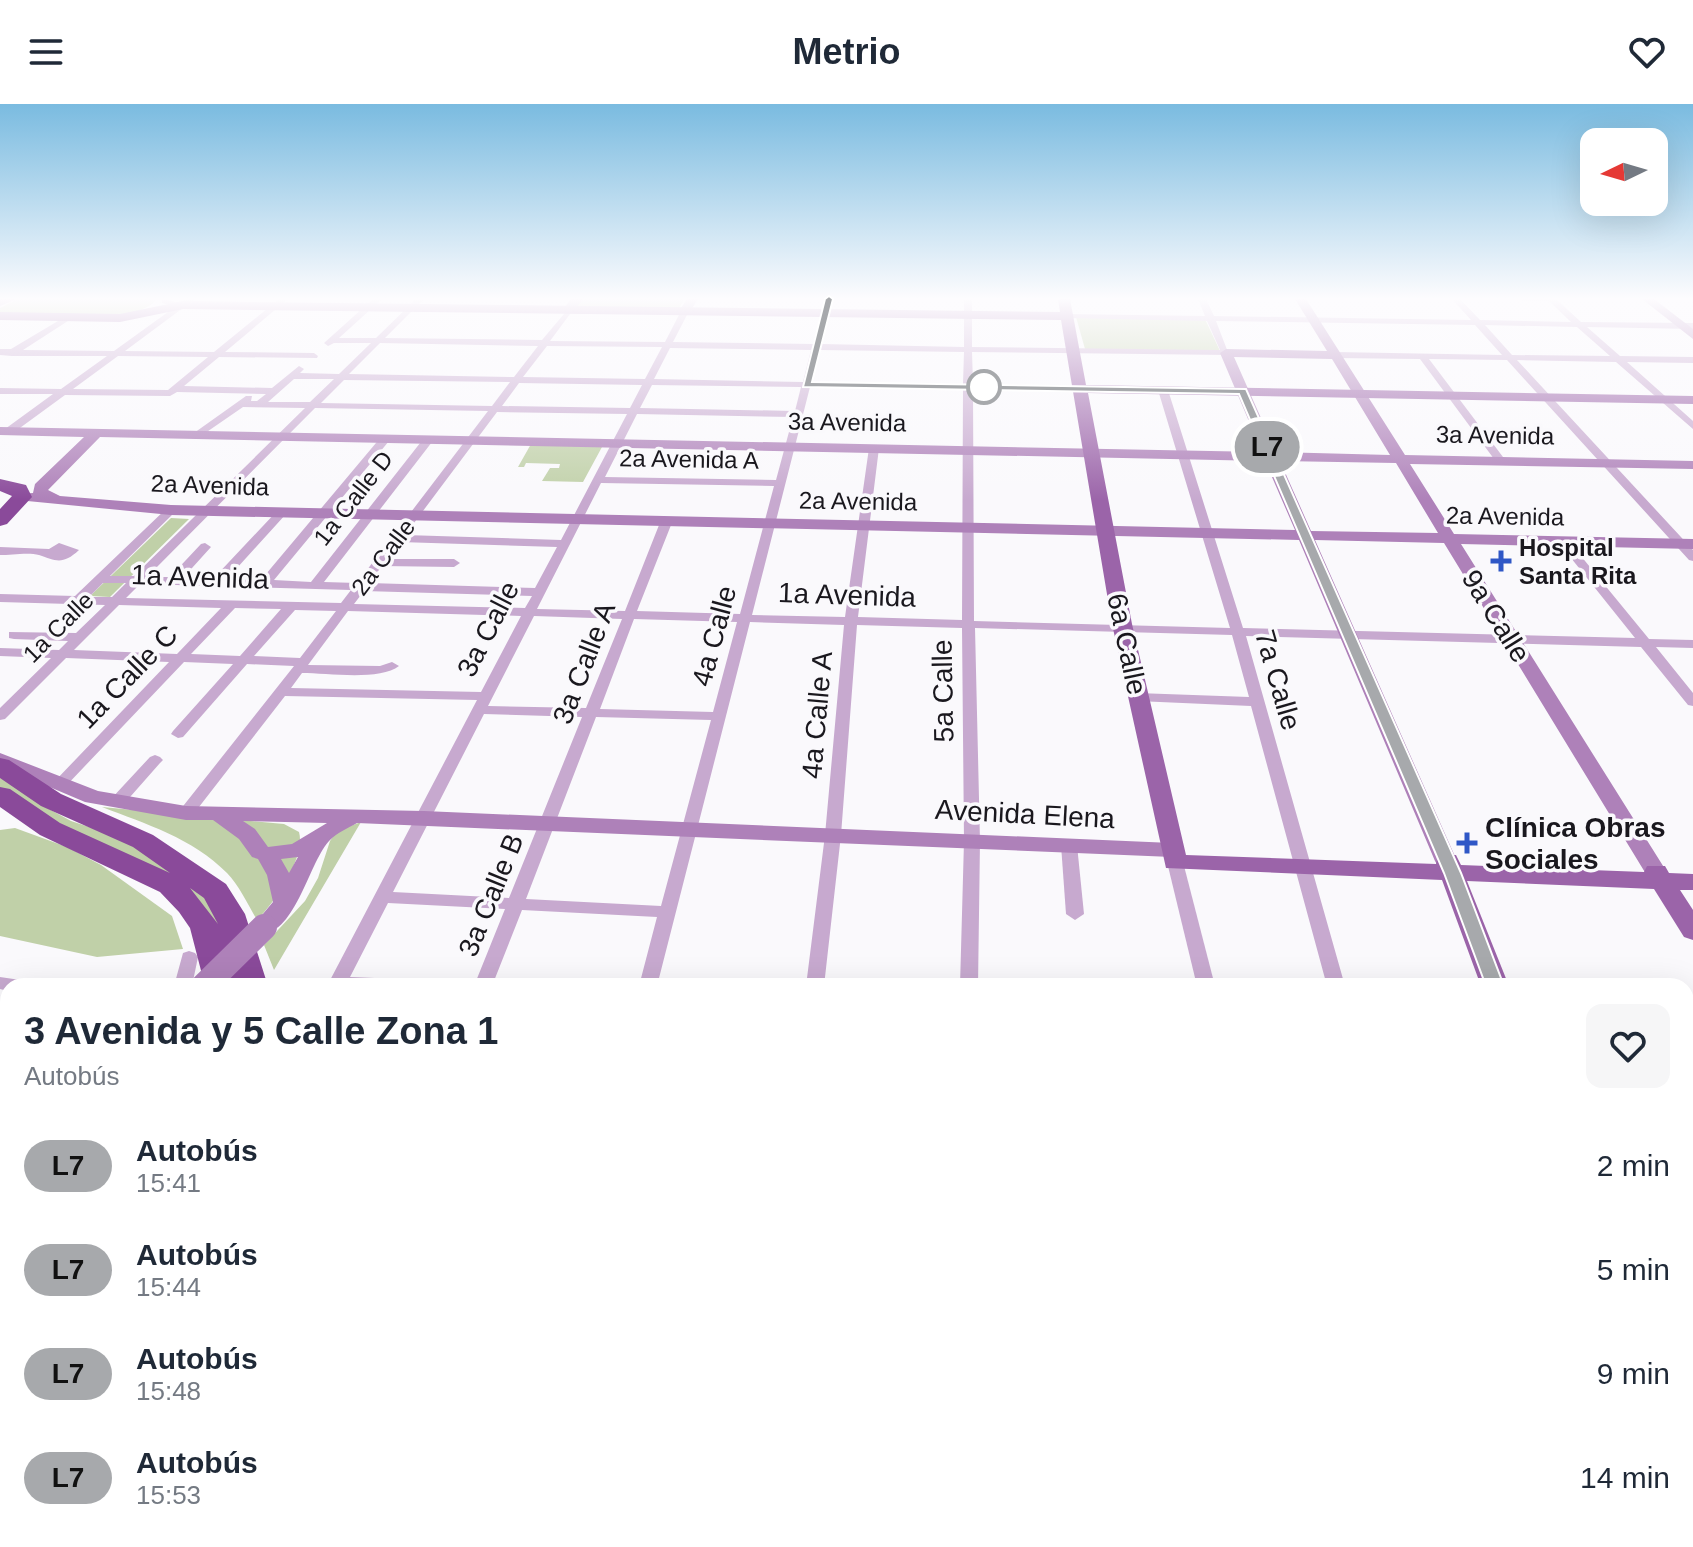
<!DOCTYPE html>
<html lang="es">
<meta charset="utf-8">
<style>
body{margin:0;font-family:Helvetica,sans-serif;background:#f6f6f7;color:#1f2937;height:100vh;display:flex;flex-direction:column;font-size:30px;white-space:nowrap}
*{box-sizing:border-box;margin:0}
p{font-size:26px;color:#747a83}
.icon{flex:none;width:44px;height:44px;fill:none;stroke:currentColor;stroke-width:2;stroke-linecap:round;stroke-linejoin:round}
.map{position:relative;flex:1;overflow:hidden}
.drawer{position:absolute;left:0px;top:874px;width:1694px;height:570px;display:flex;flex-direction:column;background:#fff;border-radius:24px 24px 0 0;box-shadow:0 8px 32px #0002}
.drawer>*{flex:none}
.badge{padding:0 16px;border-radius:26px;font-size:28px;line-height:52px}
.needle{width:52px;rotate:265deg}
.buttons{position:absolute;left:1580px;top:24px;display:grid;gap:16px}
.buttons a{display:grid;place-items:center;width:88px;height:88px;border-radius:16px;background:#fff;box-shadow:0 8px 32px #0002;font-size:40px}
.map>.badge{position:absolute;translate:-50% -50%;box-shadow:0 0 0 4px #fff}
.round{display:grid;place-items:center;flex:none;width:84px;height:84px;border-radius:16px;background:#f6f6f7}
.headline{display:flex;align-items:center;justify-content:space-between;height:136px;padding:0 24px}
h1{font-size:38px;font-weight:800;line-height:60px}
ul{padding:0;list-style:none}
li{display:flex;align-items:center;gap:24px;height:104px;padding:0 24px}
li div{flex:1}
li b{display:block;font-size:30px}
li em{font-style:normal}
li .badge{min-width:88px;font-weight:700;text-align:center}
header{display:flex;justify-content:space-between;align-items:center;height:104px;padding:0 24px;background:#fff;font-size:36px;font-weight:800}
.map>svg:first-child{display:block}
.green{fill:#c0d0a8}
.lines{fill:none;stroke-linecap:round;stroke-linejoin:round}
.street{fill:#c7a9cf;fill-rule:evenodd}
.secondary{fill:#ae81b9;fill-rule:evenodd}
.primary{fill:#9b64a9;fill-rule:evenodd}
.highway{fill:#8a4a9a;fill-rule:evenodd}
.secondary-bridge{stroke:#ae81b9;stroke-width:26}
.line{fill:#a7a9ac;stroke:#fff;stroke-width:2}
.stop-dot{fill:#fff;stroke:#a7a9ac;stroke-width:4}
.poi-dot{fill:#2f57c6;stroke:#faf9fc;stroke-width:3}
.labels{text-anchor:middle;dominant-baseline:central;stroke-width:7;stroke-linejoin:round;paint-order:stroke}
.far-street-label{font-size:24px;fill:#1a181e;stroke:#faf9fc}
.far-poi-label{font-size:24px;font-weight:bold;fill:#1a181e;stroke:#faf9fc;text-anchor:start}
.street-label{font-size:28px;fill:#1a181e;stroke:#faf9fc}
.poi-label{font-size:28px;font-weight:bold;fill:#1a181e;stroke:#faf9fc;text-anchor:start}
</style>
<header><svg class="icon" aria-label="menu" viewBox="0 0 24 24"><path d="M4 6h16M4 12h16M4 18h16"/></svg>Metrio<svg class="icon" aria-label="heart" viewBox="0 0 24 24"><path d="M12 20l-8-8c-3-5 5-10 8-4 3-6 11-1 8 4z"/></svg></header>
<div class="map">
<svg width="1693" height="1443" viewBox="0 0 1693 1443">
<rect width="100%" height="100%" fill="#faf9fc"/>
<g class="green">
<path d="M18 195H153L155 197C134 222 34 210 0 209V204Z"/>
<polygon points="581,195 684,195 679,205 575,203"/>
<polygon points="1076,213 1205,215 1220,247 1085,245"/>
<polygon points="531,340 602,343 583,378 542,377 550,364 559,364 560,360 526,359 524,363 518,363"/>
<polygon points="171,414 189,415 110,493 90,492"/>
<polygon points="0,670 40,700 71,717 138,739 207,790 242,882 197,797 55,723 0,684"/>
<path d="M102 703 284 720 299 728C306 753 275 798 257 816 248 801 239 781 227 769 192 734 146 720 102 703Z"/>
<polygon points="361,718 274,866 264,841 305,797 318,774 330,737 337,727"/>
<polygon points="15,724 67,743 101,761 172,812 183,845 97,853 0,832 0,726"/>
<polygon points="1693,1141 1693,1443 1380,1443 1382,1436 1686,1436 1686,1146"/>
</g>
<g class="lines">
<g class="street">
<path d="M186 195H195L125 247 214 248 279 195H288L225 248 314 249 318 252 317 254 219 253 184 282 272 284 299 262 304 265 300 269 339 270 371 239H334L328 242 324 239 373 195H382L339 234H376L416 195H424L385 234 542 236 569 204 573 206 550 237 665 238 681 207 685 205 689 207 673 238 813 240 825 195H833L821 240 964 243V195H972V243L1220 246 1207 217 1067 214 1063 212 1067 210 1205 212 1198 195H1206L1214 212 1471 216 1452 195H1460L1480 216 1571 218 1549 197H1523L1519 195H1556L1581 218 1693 219V225L1587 223 1620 252 1693 253V259L1627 258 1693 317V325L1616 258 1517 256 1693 446V457L1689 456 1507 256 1429 255 1506 357 1501 360 1497 359 1420 255 1335 254 1331 251 1335 248 1502 251 1475 221 1216 217 1229 251 972 248 973 280 1080 282 1085 285 1080 288 973 286 974 517 1230 524 1158 286 1163 283 1168 286 1243 524 1635 534 1559 439V435H1567L1649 535 1693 536V544L1656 543 1693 589V602L1688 601 1641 543 1246 532 1345 882H1327L1251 602 1137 597 1130 593 1137 589 1249 593 1232 531 975 524 980 737 978 882H960L964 737 962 524 857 521 841 731 824 882H806L825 731 844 521 750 518 657 882H639L657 813 522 806 492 882H474L505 805 388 799 350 873 399 875 406 877 408 882H327L477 596 285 592 192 712H180L178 709 180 706 294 562 247 560 183 633 178 634 171 630 173 627 233 560 184 558 64 684 59 686 51 681 54 678 169 558 66 554 5 615 0 616V604L51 554 0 552V544L59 546 68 537 14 535 9 534V528L76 529 105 501 0 498V490L75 492 167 404H175V408L110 472H134L305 304 243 303 198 334 194 333V329L246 292H252L251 297H257L266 290 177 288 170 292 65 291 13 329H5V325L53 290H0V284L61 285 107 252H12L0 251V245H11L68 211H71V215L23 246 114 247ZM1485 221 1577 223 1610 252 1512 251ZM380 239 538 242 514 273 349 270ZM547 242 662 243 645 275 523 273ZM670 244 811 246 803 278 654 275ZM820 246 964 248 963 280 812 278ZM118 252 208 253 168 286 73 285ZM294 275H334L310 298H268ZM344 276 510 278 492 302 321 299ZM519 279 642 281 630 304 502 302ZM652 281 801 283 795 307 640 304ZM810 283 963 286 962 516 858 513 879 344 874 341 869 344 845 513 752 511ZM315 304 488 307 357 479 324 478 432 338V334H424L311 478 274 476 389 337V333H381L261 476 227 475 286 410V406H278L213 475 183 474 211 443 205 439 201 440 170 473H147ZM497 308 627 310 561 436 405 431ZM637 310 793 313 776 376 605 373ZM601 379 774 382 740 510 637 507 673 416 667 413 661 416 625 507 537 505ZM400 438 557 443 535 484 369 479 382 462 454 463 460 459 454 455H388ZM103 479H126L112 493H89ZM140 480 351 486 341 499 126 494ZM364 487 532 492 525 504 354 500ZM119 501 221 504 177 550 74 546ZM235 504 281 505 240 552 191 550ZM295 506 336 507 300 554 254 552ZM348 507 521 512 481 588 291 584 302 569C327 569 380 577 399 562L392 558 380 562 308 561ZM534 512 622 515 586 604 488 602ZM634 515 737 518 713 608 600 605ZM484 610 582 613 509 794 393 788ZM596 613 711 616 661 802 526 795Z"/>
<path d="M59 439 79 446C63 461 56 457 39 451 29 448 11 451 0 451V443L49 445Z"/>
<polygon points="155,651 160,653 163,656 160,659 123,701 111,701 109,698 111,695 150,653"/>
<polygon points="1069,736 1077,741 1084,810 1075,816 1066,810 1061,741"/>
<polygon points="1175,753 1183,758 1215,882 1197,882 1167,758"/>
<polygon points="189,847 195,849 198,853 192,882 174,882 183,849"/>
<polygon points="0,873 27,877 29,882 8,882 8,887 0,885"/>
<polygon points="8,915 8,937 0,941 0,919"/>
<rect x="0" y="971" width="8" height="16"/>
<rect x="1686" y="977" width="7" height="16"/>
<polygon points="8,1095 8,1119 0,1122 0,1098"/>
<rect x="1281" y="1436" width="26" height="7"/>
</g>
<g class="secondary">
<polygon points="0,195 17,195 0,202"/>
<polygon points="162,195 189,201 183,204 162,199"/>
<polygon points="571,195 583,195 573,208 565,208 563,206"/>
<polygon points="687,195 698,195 689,209 685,210 679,207"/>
<path d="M1295 195H1306L1405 351 1693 357V365L1410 360 1454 430 1693 435V445L1461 440 1665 765 1662 770H1646L1444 439 1315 436 1457 757 1454 762H1438L1435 757 1299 436 171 411 17 396V390L33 389 35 380 84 333 0 331V323L1262 348 1220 249 1226 245 1327 247ZM1234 253 1332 255 1390 351 1276 348ZM100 333 1265 357 1295 426 171 401 60 392 48 386ZM1280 357 1396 359 1438 429 1311 427Z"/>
<polygon points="1642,195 1654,195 1693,225 1693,235"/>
<path d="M0 649 98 687 186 702 424 707 1172 739 1180 741 1183 746 1180 751 1172 753 357 719C348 724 337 729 330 736 309 756 294 839 255 829L252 823 273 798 267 771 258 755 252 753 239 735 213 716H186L85 698 0 662ZM243 717 327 719 292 740 268 743 255 725ZM298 753 289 769 281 755Z"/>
</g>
<g class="primary">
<polygon points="1058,195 1070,195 1086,281 1693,292 1693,300 1088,289 1132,520 1186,751 1436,760 1438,751 1456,751 1461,761 1644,768 1647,762 1665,762 1669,769 1693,770 1693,786 1680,786 1693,806 1693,836 1684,833 1654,785 1467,777 1509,882 1481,882 1442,776 1166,764 1112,520 1061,216 183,205 120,218 0,216 0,208 120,210 183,197 1060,208"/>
<polygon points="1693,898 1693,920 1686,922 1686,900"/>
<polygon points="972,1436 1013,1436 1010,1443 969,1443"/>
<polygon points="1014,1436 1055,1436 1052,1443 1011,1443"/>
</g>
<g class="highway">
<polygon points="0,375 26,381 32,393 7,420 0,422 0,405 12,392 0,387"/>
<path d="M0 654 9 656 61 690 153 731 226 780 245 810 268 882H205L190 824 179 808 160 788 40 731 0 703V683L10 685 60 719 170 769 133 743 41 702 0 674ZM190 784 204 794 218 820Z"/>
<polygon points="724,1436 770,1436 772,1443 724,1443"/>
<polygon points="1075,1436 1121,1436 1123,1443 1075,1443"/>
</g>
<polyline class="secondary-bridge" points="204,882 264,823"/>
</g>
<linearGradient id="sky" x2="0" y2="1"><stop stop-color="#7abbe0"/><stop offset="0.49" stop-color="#fdfcfe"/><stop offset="1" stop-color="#fdfcfe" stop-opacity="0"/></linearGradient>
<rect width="1693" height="397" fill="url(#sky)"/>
<polygon class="line" points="829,192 833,195 812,278 1246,285 1461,769 1504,882 1501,887 1495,888 1486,882 1444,769 1239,290 803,283 825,195"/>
<circle class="stop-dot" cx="984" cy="283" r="16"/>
<g class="poi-dot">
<path d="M1497 445h8v8h8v8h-8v8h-8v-8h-8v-8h8z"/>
<path d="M1463 727h8v8h8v8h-8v8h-8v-8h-8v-8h8z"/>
</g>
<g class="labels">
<g class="far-street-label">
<text transform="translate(847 318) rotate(1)">3a Avenida</text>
<text transform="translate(1495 331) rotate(1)">3a Avenida</text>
<text transform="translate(689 355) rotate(1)">2a Avenida A</text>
<text transform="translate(210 381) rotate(2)">2a Avenida</text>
<text transform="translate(353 394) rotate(-52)">1a Calle D</text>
<text transform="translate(858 397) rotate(1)">2a Avenida</text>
<text transform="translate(1505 412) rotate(1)">2a Avenida</text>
<text transform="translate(383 453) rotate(-53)">2a Calle</text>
<text transform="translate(58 523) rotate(-45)">1a Calle</text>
</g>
<g class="far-poi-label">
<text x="1519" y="443">Hospital<tspan x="1519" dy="28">Santa Rita</tspan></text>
</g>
<g class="street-label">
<text transform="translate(200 473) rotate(2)">1a Avenida</text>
<text transform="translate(847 491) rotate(2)">1a Avenida</text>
<text transform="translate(1496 512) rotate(58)">9a Calle</text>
<text transform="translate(488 525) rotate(-63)">3a Calle</text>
<text transform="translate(714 532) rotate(-75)">4a Calle</text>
<text transform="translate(1127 540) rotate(78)">6a Calle</text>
<text transform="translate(584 559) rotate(-69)">3a Calle A</text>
<text transform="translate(127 573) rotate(-46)">1a Calle C</text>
<text transform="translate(1278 576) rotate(74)">7a Calle</text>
<text transform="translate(943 587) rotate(-91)">5a Calle</text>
<text transform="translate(817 611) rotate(-85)">4a Calle A</text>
<text transform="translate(1025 710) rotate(3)">Avenida Elena</text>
<text transform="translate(491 791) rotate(-68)">3a Calle B</text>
</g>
<g class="poi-label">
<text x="1485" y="723">Clínica Obras<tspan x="1485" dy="32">Sociales</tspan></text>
</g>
</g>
</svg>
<div class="buttons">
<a><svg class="needle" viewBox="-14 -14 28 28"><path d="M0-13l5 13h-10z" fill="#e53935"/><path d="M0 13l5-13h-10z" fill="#747a83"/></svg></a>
</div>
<b class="badge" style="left:1267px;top:343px;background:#a7a9ac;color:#111">L7</b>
<section class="drawer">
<div class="headline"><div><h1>3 Avenida y 5 Calle Zona 1</h1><p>Autobús</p></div><a class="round"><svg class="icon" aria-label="heart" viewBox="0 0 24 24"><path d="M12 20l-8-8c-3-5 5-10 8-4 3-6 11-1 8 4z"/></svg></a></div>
<ul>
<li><span class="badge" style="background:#a7a9ac;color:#111">L7</span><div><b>Autobús</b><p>15:41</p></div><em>2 min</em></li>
<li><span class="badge" style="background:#a7a9ac;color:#111">L7</span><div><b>Autobús</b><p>15:44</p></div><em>5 min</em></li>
<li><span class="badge" style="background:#a7a9ac;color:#111">L7</span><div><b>Autobús</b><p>15:48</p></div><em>9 min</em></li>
<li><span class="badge" style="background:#a7a9ac;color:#111">L7</span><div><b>Autobús</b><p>15:53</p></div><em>14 min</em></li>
</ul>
</section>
</div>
